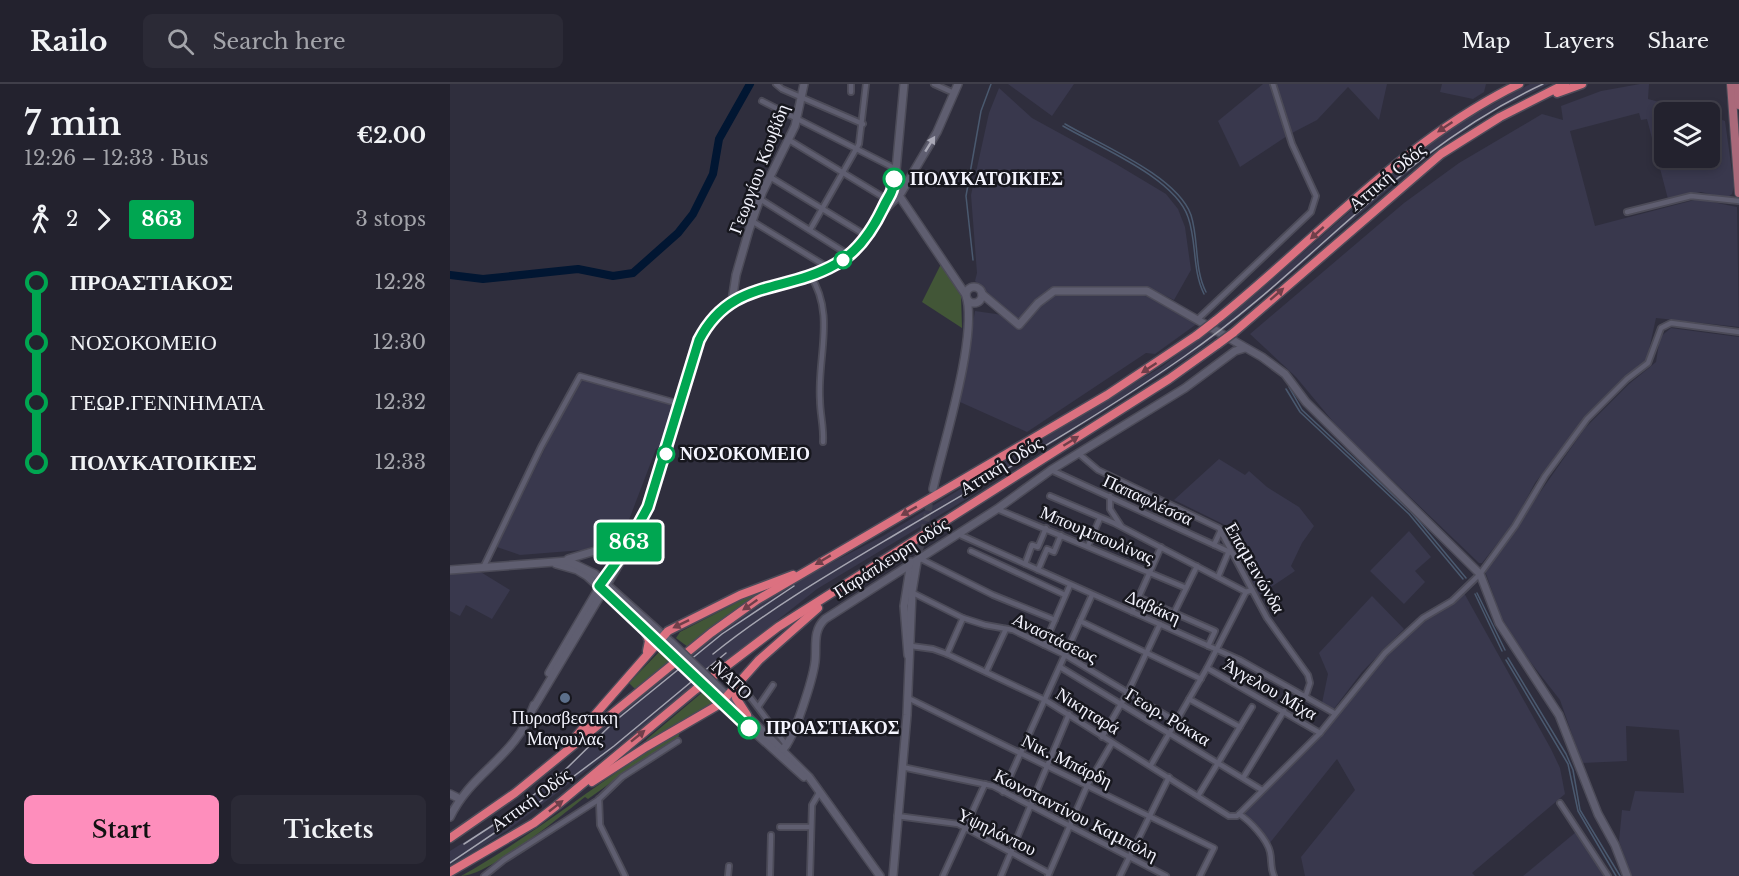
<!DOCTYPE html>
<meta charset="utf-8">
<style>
body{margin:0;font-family:"Libre Baskerville",serif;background:#2b2a36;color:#f1f3f6;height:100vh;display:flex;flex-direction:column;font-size:22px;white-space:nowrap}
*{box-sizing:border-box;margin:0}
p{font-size:20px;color:#a3a4aa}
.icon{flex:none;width:33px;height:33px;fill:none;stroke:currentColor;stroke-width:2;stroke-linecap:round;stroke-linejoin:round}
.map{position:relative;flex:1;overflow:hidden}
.drawer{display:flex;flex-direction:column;background:#23222e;width:450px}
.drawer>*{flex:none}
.badge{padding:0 12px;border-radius:4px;font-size:21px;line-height:39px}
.tools{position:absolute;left:1204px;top:18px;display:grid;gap:12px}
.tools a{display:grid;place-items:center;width:66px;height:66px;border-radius:9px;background:#23222e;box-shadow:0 3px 9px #0003,0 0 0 2px #403f4a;font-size:30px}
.map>.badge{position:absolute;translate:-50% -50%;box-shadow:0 0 0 3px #fff}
.legs{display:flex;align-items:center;gap:9px;height:66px;padding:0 24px;font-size:20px}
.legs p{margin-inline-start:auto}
.overview{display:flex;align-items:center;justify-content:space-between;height:102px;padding:0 24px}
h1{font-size:33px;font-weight:600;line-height:45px}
.action{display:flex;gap:12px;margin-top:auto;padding:12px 24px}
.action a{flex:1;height:69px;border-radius:9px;background:#fe8ebc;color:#111;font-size:24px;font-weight:600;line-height:69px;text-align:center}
.action a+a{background:#2b2a36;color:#f1f3f6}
ul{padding:0 24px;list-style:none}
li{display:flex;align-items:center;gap:21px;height:60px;font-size:22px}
li i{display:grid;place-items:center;width:9px;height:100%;margin:0 8px;background:currentColor}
li i::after{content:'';width:15px;height:15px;margin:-8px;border:4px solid;border-radius:50%;background:#23222e}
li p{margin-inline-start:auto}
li:first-child i{background:linear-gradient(#0000 50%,currentColor 0)}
li:last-child i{background:linear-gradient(currentColor 50%,#0000 0)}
header{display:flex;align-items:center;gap:36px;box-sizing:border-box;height:84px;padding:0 30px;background:#23222e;border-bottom:2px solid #403f4a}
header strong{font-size:28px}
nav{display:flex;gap:33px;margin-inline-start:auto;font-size:21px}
.search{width:420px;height:54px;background:#2b2a36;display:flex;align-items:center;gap:15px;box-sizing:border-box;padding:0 21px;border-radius:9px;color:#a3a4aa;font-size:22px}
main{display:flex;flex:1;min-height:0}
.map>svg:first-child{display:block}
.built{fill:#39384d}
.green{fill:#425637}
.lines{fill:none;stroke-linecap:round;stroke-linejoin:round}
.stream{stroke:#4a596f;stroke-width:1.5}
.river{stroke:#011632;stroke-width:8}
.secondary-tunnel{stroke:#434250;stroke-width:7;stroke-dasharray:7 3.5;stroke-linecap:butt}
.street-casing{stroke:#4c4b58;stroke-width:8}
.secondary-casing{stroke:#4c4b58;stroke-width:10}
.primary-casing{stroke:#4c4b58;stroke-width:10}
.highway-casing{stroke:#4c4b58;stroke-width:11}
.street{stroke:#5f5e70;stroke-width:4.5}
.secondary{stroke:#5f5e70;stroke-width:7}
.primary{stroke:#aa697a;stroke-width:8}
.highway{stroke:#dc7180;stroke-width:8}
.rail{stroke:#a5a5b1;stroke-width:1.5}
.secondary-bridge-casing{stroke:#4c4b58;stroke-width:10;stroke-linecap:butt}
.highway-bridge-casing{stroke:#4c4b58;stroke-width:11;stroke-linecap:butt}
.secondary-bridge{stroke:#5f5e70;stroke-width:7}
.highway-bridge{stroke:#dc7180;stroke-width:8}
.oneway{fill:#703f4a}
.oneway2{fill:#aaa9b7}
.line-1-casing{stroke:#fff;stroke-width:14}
.line-1{stroke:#00a651;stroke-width:9}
.stop-1-dot{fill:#fff;stroke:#00a651;stroke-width:3}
.service-dot{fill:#5c6f8a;stroke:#17171e;stroke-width:2}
.labels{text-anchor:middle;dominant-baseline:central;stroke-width:5;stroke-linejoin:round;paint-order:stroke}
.street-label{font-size:18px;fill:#f4f4fe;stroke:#17171e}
.stop-label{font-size:18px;font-weight:bold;fill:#f4f4fe;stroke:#17171e;text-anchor:start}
.poi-label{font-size:18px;fill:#f4f4fe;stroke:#17171e}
</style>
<header>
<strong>Railo</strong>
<div class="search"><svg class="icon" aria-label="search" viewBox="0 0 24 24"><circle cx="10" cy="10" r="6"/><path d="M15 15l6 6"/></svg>Search here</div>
<nav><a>Map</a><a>Layers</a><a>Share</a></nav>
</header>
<main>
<section class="drawer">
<div class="overview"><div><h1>7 min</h1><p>12:26 – 12:33 · Bus</p></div><b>€2.00</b></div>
<div class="legs"><svg class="icon" aria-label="walk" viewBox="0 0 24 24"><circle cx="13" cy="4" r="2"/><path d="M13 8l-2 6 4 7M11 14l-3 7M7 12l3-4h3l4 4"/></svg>2<svg class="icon" aria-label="forward" viewBox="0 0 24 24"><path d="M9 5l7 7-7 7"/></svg><b class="badge" style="background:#00a651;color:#fff">863</b><p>3 stops</p></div>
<ul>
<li><i style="color:#00a651"></i><b>ΠΡΟΑΣΤΙΑΚΟΣ</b><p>12:28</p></li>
<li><i style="color:#00a651"></i><span>ΝΟΣΟΚΟΜΕΙΟ</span><p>12:30</p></li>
<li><i style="color:#00a651"></i><span>ΓΕΩΡ.ΓΕΝΝΗΜΑΤΑ</span><p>12:32</p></li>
<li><i style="color:#00a651"></i><b>ΠΟΛΥΚΑΤΟΙΚΙΕΣ</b><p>12:33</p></li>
</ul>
<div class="action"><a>Start</a><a>Tickets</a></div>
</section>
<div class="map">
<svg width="1289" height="792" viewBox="0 0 1289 792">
<rect width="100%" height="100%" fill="#2f2e3d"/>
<g class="built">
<polygon points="558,0 624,0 602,32"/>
<polygon points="813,0 821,0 837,52 790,83 768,37"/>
<polygon points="826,0 937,0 929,36 898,3 867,36 842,49"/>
<polygon points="992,0 1036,0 1034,8 1023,15 990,8"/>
<polygon points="1080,0 1099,0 1045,27 972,76 799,226 749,266 649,331 518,410 518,414 367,505 166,664 58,746 0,783 0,767 52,734 101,696 126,675 163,634 240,569 314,514 433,452 713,282 799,216 959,76 1011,38"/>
<polygon points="1190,0 1199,0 1198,15 1247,28 1215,28 1215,74 1260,74 1260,32 1275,37 1284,102 1282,110 1277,114 1251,108 1218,115 1197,35 1191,36 1189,29 1120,47 1145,142 1248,115 1287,123 1289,243 1206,234 1197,275 1175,293 1127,344 1085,399 1063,440 1032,479 1029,479 890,346 846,293 800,250 954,119 1009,79 1092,30 1113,36 1111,22 1151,7"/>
<polygon points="549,4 582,34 666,80 716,110 728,125 735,143 741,186 724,216 698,204 603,204 585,218 569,237 525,197 527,189 521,111 539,29"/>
<polygon points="606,209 694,209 748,239 705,270 696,269 577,348 510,318 525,227 553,231 562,240 572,243 586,224"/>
<polygon points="1221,244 1289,253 1289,792 1181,792 1169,757 1172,726 1180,727 1185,707 1234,709 1229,646 1176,642 1177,677 1132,679 1110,616 1078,575 1051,533 1035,487 1135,344 1179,300 1206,278 1210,253"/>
<polygon points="130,292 224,321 211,362 206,365 177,441 154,458 133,466 70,471 47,463"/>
<polygon points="769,375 795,391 799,387 817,403 849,423 864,442 852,459 841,482 845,487 809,511 775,441 724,416"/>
<polygon points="959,447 981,473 965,487 975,498 954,520 920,487"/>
<polygon points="29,487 60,506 42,535 16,521 10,532 0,527 0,489"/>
<polygon points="1014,509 1101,665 1110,684 1115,710 1022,789 1025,792 855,792 851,773 905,706 887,675 819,760 795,729 869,652 930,579 962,548 982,531 1002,521"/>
<polygon points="922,512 954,545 912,588 883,626 872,619 878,590 869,569"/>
<polygon points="1126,748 1154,792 1073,792"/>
</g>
<g class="green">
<polygon points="491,180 511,212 512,244 472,218"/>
<polygon points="311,506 313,509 238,563 226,554 230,548"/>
<polygon points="210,567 221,576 188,604 184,604 179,599"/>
<polygon points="254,607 264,618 195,658 197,655"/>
<path d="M230 648 227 657 180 685 138 715 135 713C111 732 38 792 11 792 88 749 154 692 230 648Z"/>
</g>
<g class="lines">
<g class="stream">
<path d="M615 40C651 61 727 92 741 131 749 156 744 185 756 208"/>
<path d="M613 42C649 63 725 94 738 133 747 158 742 186 754 210"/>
<polyline points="523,176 516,112 531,27 541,0"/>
<polyline points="839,303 852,326 961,428 1016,494"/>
<polyline points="836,305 850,328 959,430 1013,495"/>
<polyline points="1027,509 1055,566"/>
<polyline points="1025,510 1052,567"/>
<polyline points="1058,574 1116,670 1123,686 1130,726 1170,792"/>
<polyline points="1056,576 1118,680 1128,727 1166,792"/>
</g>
<polyline class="river" points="0,191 33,195 128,185 163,192 183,189 228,149 243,130 263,90 269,55 300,0"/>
<polyline class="secondary-tunnel" points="467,478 481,413"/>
<defs>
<g id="street">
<polyline points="326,0 332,5 413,40"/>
<polyline points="484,0 504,9"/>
<polyline points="401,8 401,0"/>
<polyline points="312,17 446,85"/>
<polyline points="339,56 438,116"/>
<polyline points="320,93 417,152"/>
<polyline points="310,115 399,171"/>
<polyline points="1177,128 1241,112 1289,117"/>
<polyline points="302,137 379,184"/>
<polyline points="360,146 409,60 416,0"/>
<path d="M360 191C386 230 367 273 370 316 370 330 374 343 373 358"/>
<polyline points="747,236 861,128 866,112 842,60 823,0"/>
<polyline points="628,369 648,386 769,444 817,534 858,591 860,599 856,611"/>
<polyline points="601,386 784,470"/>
<polyline points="600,412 664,439 796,508"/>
<polyline points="660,412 660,425 671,442"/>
<polyline points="547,425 736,504"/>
<polyline points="508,450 790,576 884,629"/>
<polyline points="764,461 771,446"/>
<polyline points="638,462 650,434"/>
<polyline points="521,467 615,511"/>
<polyline points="473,476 543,511 605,536"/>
<polyline points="575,480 582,461 588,463 596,444"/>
<polyline points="33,484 91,363 130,292 230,320"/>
<polyline points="588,486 597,465 604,468 611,451"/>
<polyline points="768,493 779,467"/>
<polyline points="465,510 513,534 535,541 563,546 615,571 727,638"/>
<polyline points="688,513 765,547 758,562"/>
<polyline points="682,528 711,463"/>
<polyline points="724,529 747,482"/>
<polyline points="630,537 751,595"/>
<polyline points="594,561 620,501"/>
<polyline points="461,562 483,565 497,570 595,616 779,732 787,732 870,649 935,569 973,534 1002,517 1030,490 1065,442 1095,392 1137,335 1177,295 1198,279 1211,244 1221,239 1289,248"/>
<polyline points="497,570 513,534"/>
<polyline points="610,583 812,706"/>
<polyline points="757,584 870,649"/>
<polyline points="536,588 556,545"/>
<polyline points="294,605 337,662"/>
<polyline points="458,614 764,764 750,792"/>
<polyline points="739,615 790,643"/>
<polyline points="308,623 323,601"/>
<polyline points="652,653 678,608 710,540"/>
<polyline points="701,681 757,584 796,508 802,506"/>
<polyline points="452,683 543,702 716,792"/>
<polyline points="793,694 834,627"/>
<polyline points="553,708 642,511"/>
<polyline points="748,712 802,623"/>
<polyline points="149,715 150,741 175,792"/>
<polyline points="1110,719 1158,792"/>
<path d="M789 730C800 737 817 755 820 768 822 777 820 783 824 792"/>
<polyline points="447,732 508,740 599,789"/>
<polyline points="330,743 361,743"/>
<polyline points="34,792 54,776 148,716 172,693 228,657"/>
<polyline points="278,792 279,782"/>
<polyline points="320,792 321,751"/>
<polyline points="360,792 362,721 369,709"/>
<polyline points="493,792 535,700"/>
<polyline points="551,792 619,630"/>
<polyline points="598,792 637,702 662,659"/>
<polyline points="670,792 719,693"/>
</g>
<g id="secondary">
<polyline points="444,108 454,0"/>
<polyline points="451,109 487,48 508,0"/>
<polyline points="450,113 516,211"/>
<circle cx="524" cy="211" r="8"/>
<polyline points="532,210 569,241 588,219 604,207 697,207 812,273 835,290 856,318 1030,490 1049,539 1109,631 1148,730 1165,761 1177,792"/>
<polyline points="282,217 286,191 299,146 312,109 345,42 354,0"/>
<path d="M483 405C494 358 526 258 517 215"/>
<polyline points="118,475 165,461 184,447"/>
<polyline points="106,480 127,486 137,492 215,564"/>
<polyline points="0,486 118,477 145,490 222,559"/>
<polyline points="458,571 454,522 461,478"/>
<polyline points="99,589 163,480"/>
<polyline points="268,603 359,693 430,792"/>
<polyline points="262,610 354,693"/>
<path d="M84 623 171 477 198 423 249 256C280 195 333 209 385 181 413 165 422 133 447 114"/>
<path d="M333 665C344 656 363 594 365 578 367 563 362 547 375 535L547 425 601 386 735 304 785 267 795 264"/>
<polyline points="0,710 10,715"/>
<path d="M0 733C22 687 66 674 84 621"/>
<polyline points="443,792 457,631 462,508 467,478"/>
</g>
<g id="primary">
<polyline points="1281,0 1289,109"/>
<polyline points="1288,0 1289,21"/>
</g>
<g id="highway">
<polyline points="1107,9 1132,0"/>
<path d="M765 237C865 157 952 57 1069 0"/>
<polyline points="783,249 991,70 1050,33 1115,0"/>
<polyline points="194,544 199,557 197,567"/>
<polyline points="287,601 286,614 297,631"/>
<polyline points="122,657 218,547 290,511 343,491"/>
<polyline points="142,698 196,663 270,620 309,576 368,524"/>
<polyline points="0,754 65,709 261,549 307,516 657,311 747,251"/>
<polyline points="0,788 84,739 106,722 245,606 328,543 719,295 768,260"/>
</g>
</defs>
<use href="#street" class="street-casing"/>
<use href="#secondary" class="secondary-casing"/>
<use href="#primary" class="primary-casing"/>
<use href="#highway" class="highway-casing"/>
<use href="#street" class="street"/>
<use href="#secondary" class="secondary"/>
<use href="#primary" class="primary"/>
<use href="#highway" class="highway"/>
<g class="rail">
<path d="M263 570C324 521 391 483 458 443 551 388 646 334 735 272 862 184 949 67 1093 0"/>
<polyline points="14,760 57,732 115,686 165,637 272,550 344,502"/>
<polyline points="0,779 83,723 164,662 276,569"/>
</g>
<defs>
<g id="secondary-bridge">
<polyline points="222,559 268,603"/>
<polyline points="215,564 262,610"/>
</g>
<g id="highway-bridge">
<polyline points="747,251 765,237"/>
<polyline points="768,260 783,249"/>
</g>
</defs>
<use href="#secondary-bridge" class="secondary-bridge-casing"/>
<use href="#highway-bridge" class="highway-bridge-casing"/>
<use href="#secondary-bridge" class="secondary-bridge"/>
<use href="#highway-bridge" class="highway-bridge"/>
</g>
<defs><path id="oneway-solid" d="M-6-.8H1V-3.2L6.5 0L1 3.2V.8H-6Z" transform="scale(1.5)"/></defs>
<g class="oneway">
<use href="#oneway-solid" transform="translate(995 43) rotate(146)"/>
<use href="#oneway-solid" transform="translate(867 149) rotate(138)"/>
<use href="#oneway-solid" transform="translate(827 210) rotate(-41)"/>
<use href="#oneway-solid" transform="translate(699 284) rotate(147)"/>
<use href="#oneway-solid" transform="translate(621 357) rotate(-32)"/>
<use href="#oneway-solid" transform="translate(459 427) rotate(151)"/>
<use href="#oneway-solid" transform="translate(373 476) rotate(149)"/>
<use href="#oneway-solid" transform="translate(300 521) rotate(145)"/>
<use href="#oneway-solid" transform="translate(231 540) rotate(154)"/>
<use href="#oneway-solid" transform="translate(188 652) rotate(-39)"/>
<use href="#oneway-solid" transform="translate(106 722) rotate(-38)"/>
</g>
<use class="oneway2" href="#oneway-solid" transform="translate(480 60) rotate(-58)"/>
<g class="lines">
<defs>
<path id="line-1" d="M299 644 149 502 173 469 198 423 249 256C281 194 334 210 386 180 408 168 423 145 433 124 440 109 442 112 444 95"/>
</defs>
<use href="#line-1" class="line-1-casing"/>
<use href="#line-1" class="line-1"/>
</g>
<g class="stop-1-dot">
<circle cx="444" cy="95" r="10"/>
<circle cx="393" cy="176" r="8"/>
<circle cx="216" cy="370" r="8"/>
<circle cx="299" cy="644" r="10"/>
</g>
<circle class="service-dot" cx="115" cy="614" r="6"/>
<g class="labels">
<g class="street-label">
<text transform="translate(309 85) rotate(-69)">Γεωργίου Κουβίδη</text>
<text transform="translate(937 93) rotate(-40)">Αττική Οδός</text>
<text transform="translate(551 382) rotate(-32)">Αττική Οδός</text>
<text transform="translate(698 416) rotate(25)">Παπαφλέσσα</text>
<text transform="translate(647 451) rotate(23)">Μπουμπουλίνας</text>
<text transform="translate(441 474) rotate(-33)">Παράπλευρη οδός</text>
<text transform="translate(805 484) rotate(60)">Επαμεινώνδα</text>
<text transform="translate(703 523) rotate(24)">Δαβάκη</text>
<text transform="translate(605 554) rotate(26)">Αναστάσεως</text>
<text transform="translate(282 596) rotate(43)">ΝΑΤΟ</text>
<text transform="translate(820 605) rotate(30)">Άγγελου Μίχα</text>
<text transform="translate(638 627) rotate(32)">Νικηταρά</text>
<text transform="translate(718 633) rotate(31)">Γεωρ. Ρόκκα</text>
<text transform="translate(617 677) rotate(26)">Νικ. Μπάρδη</text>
<text transform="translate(81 716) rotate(-36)">Αττική Οδός</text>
<text transform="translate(626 731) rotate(27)">Κωνσταντίνου Καμπόλη</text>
<text transform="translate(547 748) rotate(26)">Υψηλάντου</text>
</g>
<g class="stop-label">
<text x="460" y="95">ΠΟΛΥΚΑΤΟΙΚΙΕΣ</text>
<text x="230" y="370">ΝΟΣΟΚΟΜΕΙΟ</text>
<text x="316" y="644">ΠΡΟΑΣΤΙΑΚΟΣ</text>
</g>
<g class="poi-label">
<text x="115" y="634">Πυροσβεστικη<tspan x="115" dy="21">Μαγουλας</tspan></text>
</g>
</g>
</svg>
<div class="tools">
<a><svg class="icon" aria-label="layers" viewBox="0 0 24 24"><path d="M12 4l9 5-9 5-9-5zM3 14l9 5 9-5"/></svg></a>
</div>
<b class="badge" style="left:179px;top:458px;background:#00a651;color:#fff">863</b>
</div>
</main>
